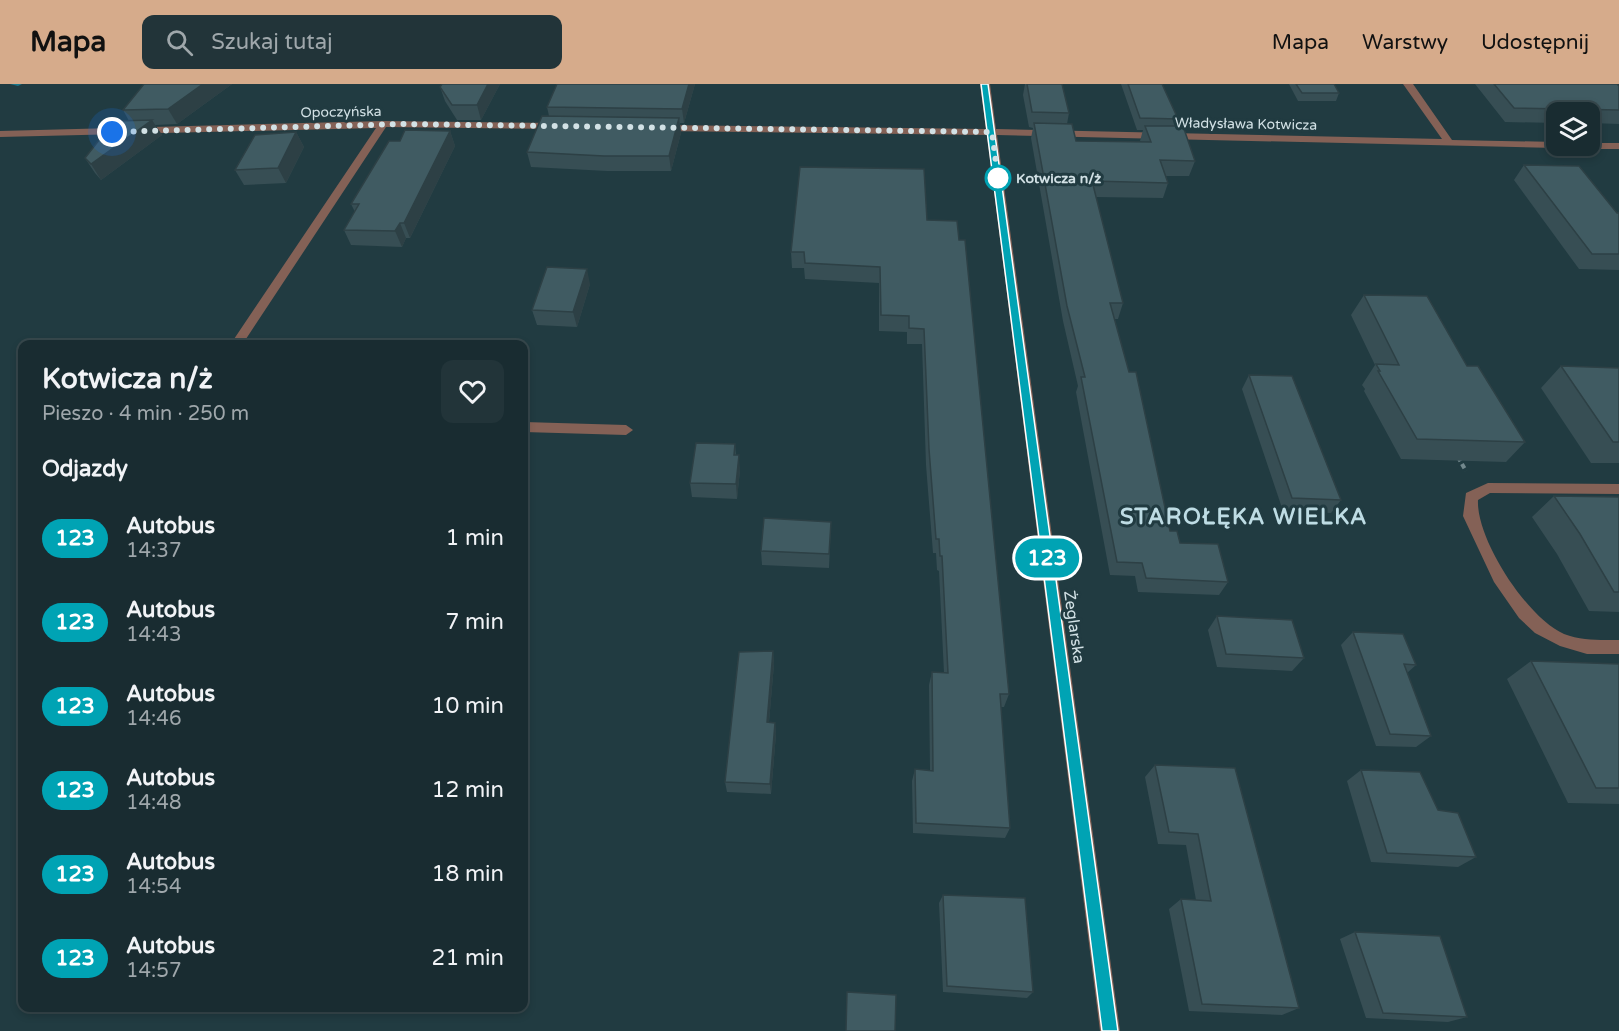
<!DOCTYPE html>
<html lang="pl">
<meta charset="utf-8">
<style>
body{margin:0;font-family:"Varela Round",sans-serif;background:#223439;color:#f1f3f6;height:100vh;display:flex;flex-direction:column;font-size:22px;white-space:nowrap}
*{box-sizing:border-box;margin:0}
p{font-size:20px;color:#9fa7ab}
.icon{flex:none;width:33px;height:33px;fill:none;stroke:currentColor;stroke-width:2;stroke-linecap:round;stroke-linejoin:round}
.map{position:relative;flex:1;overflow:hidden}
.panel{position:absolute;left:18px;top:256px;width:510px;height:672px;display:flex;flex-direction:column;background:#192c31;border-radius:12px;box-shadow:0 3px 9px #0003,0 0 0 2px #37484d}
.panel>*{flex:none}
.badge{padding:0 12px;border-radius:20px;font-size:21px;line-height:39px}
.tools{position:absolute;left:1546px;top:18px;display:grid;gap:12px}
.tools a{display:grid;place-items:center;width:54px;height:54px;border-radius:12px;background:#192c31;box-shadow:0 3px 9px #0003,0 0 0 2px #37484d;font-size:30px}
.you{position:absolute;width:30px;height:30px;margin:-15px;border:4px solid #fff;border-radius:50%;background:#1a73e8;box-shadow:0 0 0 9px #1a73e833}
.map>.badge{position:absolute;translate:-50% -50%;box-shadow:0 0 0 3px #fff}
h2{padding:0 24px;font-size:22px;line-height:54px}
.round{display:grid;place-items:center;flex:none;width:63px;height:63px;border-radius:12px;background:#223439}
.head{display:flex;align-items:center;justify-content:space-between;height:102px;padding:0 24px}
h1{font-size:28px;font-weight:800;line-height:45px}
ul{padding:0;list-style:none}
li{display:flex;align-items:center;gap:18px;height:84px;padding:0 24px}
li div{flex:1}
li b{display:block;font-size:22px}
li em{font-style:normal}
li .badge{min-width:66px;font-weight:700;text-align:center}
header{display:flex;align-items:center;gap:36px;box-sizing:border-box;height:84px;padding:0 30px;background:#d6ab8b;color:#111}
header strong{font-size:28px}
nav{display:flex;gap:33px;margin-inline-start:auto;font-size:21px}
.search{width:420px;height:54px;background:#223439;display:flex;align-items:center;gap:15px;box-sizing:border-box;padding:0 21px;border-radius:12px;color:#9fa7ab;font-size:22px}
.map>svg:first-child{display:block}
.lines{fill:none;stroke-linecap:round;stroke-linejoin:round}
.stream{fill:#197589;fill-rule:evenodd}
.path{stroke:#73888d;stroke-width:4;stroke-dasharray:5 3;stroke-linecap:butt}
.minor{fill:#846156;fill-rule:evenodd}
.wall{fill:#374e54}
.shaded-wall{fill:#2d4045}
.building{fill:#405b62;stroke:#2d4045;stroke-width:1.5}
.line{fill:#00a3b4;stroke:#fff;stroke-width:1.5}
.walk{stroke:#d2e1e5;stroke-width:6;stroke-dasharray:0 10.8}
.stop-dot{fill:#fff;stroke:#00a3b4;stroke-width:3}
.labels{text-anchor:middle;dominant-baseline:central;stroke-width:6;stroke-linejoin:round;paint-order:stroke}
.far-street-label{font-size:14px;fill:#d2e1e5;stroke:#213b41}
.far-stop-label{font-size:14px;font-weight:bold;fill:#d2e1e5;stroke:#213b41;text-anchor:start}
.street-label{font-size:16px;fill:#d2e1e5;stroke:#213b41}
.district-label{font-size:22px;font-weight:bold;letter-spacing:1.5px;fill:#bedce4;stroke:#213b41}
</style>
<header>
<strong>Mapa</strong>
<div class="search"><svg class="icon" aria-label="search" viewBox="0 0 24 24"><circle cx="10" cy="10" r="6"/><path d="M15 15l6 6"/></svg>Szukaj tutaj</div>
<nav><a>Mapa</a><a>Warstwy</a><a>Udostępnij</a></nav>
</header>
<div class="map">
<svg width="1619" height="947" viewBox="0 0 1619 947">
<rect width="100%" height="100%" fill="#213b41"/>
<g class="lines">
<polygon class="stream" points="10,0 22,0 18,2"/>
<polyline class="path" points="1458,373 1466,387"/>
<g class="minor">
<polygon points="980,0 990,0 996,45 1442,55 1403,0 1413,0 1452,56 1557,58 1557,62 1562,62 1557,64 997,51 1120,947 1100,947 987,51 660,47 655,44 660,41 986,45"/>
<polygon points="383,37 558,39 563,42 558,45 386,43 242,261 230,261 376,44 0,53 0,47"/>
<polygon points="1590,59 1619,59 1619,65 1588,65 1583,62 1590,62"/>
<polygon points="524,338 626,341 633,346 626,351 524,348"/>
<path d="M1488 399 1619 400V410L1490 409 1478 416C1476 455 1527 534 1564 550 1582 557 1600 556 1619 556V570H1587L1560 562 1535 549 1519 534 1494 498 1463 432 1466 409Z"/>
</g>
</g>
<g class="wall">
<polygon points="144,0 232,0 177,40 155,41 162,51 101,96 95,89 85,74 129,37 123,26"/>
<polygon points="500,0 481,36 457,36 445,17 440,3"/>
<polygon points="695,0 684,39 680,39 681,49 671,87 607,87 531,83 527,68 549,32 547,23"/>
<polygon points="1025,0 1062,0 1069,29 1067,40 1076,57 1141,58 1140,57 1143,46 1137,46 1121,0 1162,0 1178,35 1175,42 1195,77 1189,92 1166,92 1168,99 1163,114 1096,113 1123,219 1118,235 1114,235 1170,447 1180,459 1228,498 1219,511 1138,508 1135,492 1110,491 1076,308 1078,302 1063,237 1031,54 1033,44 1029,43 1023,11"/>
<polygon points="1289,0 1334,0 1339,9 1336,17 1298,17"/>
<polygon points="1475,0 1617,0 1619,2 1619,40 1590,39 1590,28 1557,28 1557,39 1505,38"/>
<polygon points="450,47 455,62 410,154 406,154 402,163 351,161 344,146 355,128 351,120 400,57"/>
<polygon points="296,48 304,63 286,99 244,101 235,86"/>
<polygon points="1524,81 1619,129 1619,186 1579,185 1514,96"/>
<polygon points="927,136 1009,610 1004,623 1001,623 1010,744 1005,754 913,749 912,697 915,685 930,686 929,601 932,588 944,589 939,487 937,486 936,469 933,469 926,381 922,260 907,260 907,248 879,247 879,199 805,195 804,184 792,184 791,168"/>
<polygon points="590,200 577,243 537,241 532,226"/>
<polygon points="1364,211 1467,282 1525,358 1506,378 1401,375 1364,307 1365,305 1362,301 1375,281 1351,231"/>
<polygon points="1561,282 1619,284 1619,379 1591,379 1541,304"/>
<polygon points="1249,291 1341,416 1331,429 1283,427 1242,305"/>
<polygon points="735,360 736,371 740,386 737,415 692,413 690,399"/>
<polygon points="1554,412 1619,413 1619,528 1589,527 1557,470 1532,433"/>
<polygon points="831,438 829,484 762,481 761,467"/>
<polygon points="1217,532 1304,574 1292,587 1217,583 1208,546"/>
<polygon points="1353,548 1416,581 1407,589 1431,652 1416,663 1376,662 1341,561"/>
<polygon points="773,567 774,580 769,638 775,639 776,650 771,710 727,708 725,698"/>
<polygon points="1531,577 1619,580 1619,720 1568,719 1507,595"/>
<polygon points="1155,681 1235,684 1299,924 1282,931 1189,927 1169,825 1181,815 1196,816 1186,761 1158,760 1145,693"/>
<polygon points="1361,686 1438,726 1476,773 1458,783 1371,778 1347,697"/>
<polygon points="943,811 1033,908 1027,914 943,908 939,819"/>
<polygon points="1355,848 1467,933 1448,938 1366,934 1340,855"/>
</g>
<g class="shaded-wall">
<polygon points="203,0 232,0 177,40 168,25"/>
<polygon points="488,0 500,0 481,36 477,21"/>
<polygon points="689,0 695,0 684,39 682,25"/>
<polygon points="679,34 681,49 671,87 669,72"/>
<polygon points="152,36 162,51 101,96 91,80"/>
<polygon points="450,47 455,62 410,154 404,139"/>
<polygon points="296,48 304,63 286,99 278,84"/>
<polygon points="400,139 406,154 402,163 395,147"/>
<polygon points="587,185 590,200 577,243 573,228"/>
<polygon points="739,371 740,386 737,415 736,400"/>
<polygon points="773,567 774,580 768,650 767,638"/>
<polygon points="775,639 776,650 771,710 770,700"/>
</g>
<g class="building">
<polygon points="144,0 203,0 168,25 123,26"/>
<polygon points="442,0 488,0 477,21 452,21 440,3"/>
<polygon points="557,0 689,0 682,25 547,23"/>
<polygon points="1027,0 1062,0 1069,29 1032,28"/>
<polygon points="1128,0 1162,0 1178,35 1140,34"/>
<polygon points="1296,0 1334,0 1339,9 1302,9"/>
<polygon points="1494,0 1617,0 1619,2 1619,26 1514,24"/>
<polygon points="542,32 679,34 669,72 604,72 527,68"/>
<polygon points="152,36 91,80 85,74 114,37"/>
<polygon points="1034,39 1072,40 1076,57 1151,58 1145,42 1183,42 1195,77 1160,76 1168,99 1092,97 1123,219 1110,219 1129,288 1136,288 1170,447 1177,447 1180,459 1218,460 1228,498 1146,494 1142,479 1117,478 1081,293 1085,293 1067,222"/>
<polygon points="405,46 450,47 404,139 400,139 395,147 344,146 359,120 351,120 389,57 400,57"/>
<polygon points="296,48 278,84 235,86 255,51"/>
<polygon points="1524,81 1579,82 1617,129 1619,129 1619,170 1592,170"/>
<polygon points="800,83 924,85 927,136 957,137 959,156 965,156 1009,610 1000,610 1010,744 916,739 915,685 933,687 932,588 948,589 942,472 940,472 939,455 936,455 929,365 924,245 909,244 909,232 881,231 880,183 805,179 804,168 791,168"/>
<polygon points="547,183 587,185 573,228 532,226"/>
<polygon points="1364,211 1427,212 1467,282 1478,282 1525,358 1417,355 1378,287 1380,287 1376,280 1399,281"/>
<polygon points="1561,282 1619,284 1619,358 1613,358"/>
<polygon points="1249,291 1292,292 1341,416 1292,414"/>
<polygon points="696,359 735,360 734,371 739,371 736,400 690,399"/>
<polygon points="1554,412 1619,413 1619,508 1614,508 1580,450"/>
<polygon points="764,434 831,438 829,470 761,467"/>
<polygon points="1217,532 1292,536 1304,574 1226,570"/>
<polygon points="1353,548 1403,550 1416,581 1404,580 1431,652 1390,650"/>
<polygon points="773,567 767,638 775,639 770,700 725,698 739,568"/>
<polygon points="1531,577 1619,580 1619,704 1596,704"/>
<polygon points="1155,681 1235,684 1299,924 1202,920 1181,815 1211,817 1198,750 1169,748"/>
<polygon points="1361,686 1420,688 1438,726 1458,729 1476,773 1387,769"/>
<polygon points="943,811 1025,814 1033,908 947,902"/>
<polygon points="1355,848 1440,852 1467,933 1383,929"/>
<polygon points="847,908 896,911 895,947 846,947"/>
</g>
<polygon class="line" points="981,0 988,0 1118,947 1102,947"/>
<g class="lines">
<polyline class="walk" points="112,48 403,40 992,48 998,94"/>
</g>
<circle class="stop-dot" cx="998" cy="94" r="12"/>
<g class="labels">
<g class="far-street-label">
<text transform="translate(341 28) rotate(-1)">Opoczyńska</text>
<text transform="translate(1246 40) rotate(1)">Władysława Kotwicza</text>
</g>
<g class="far-stop-label">
<text x="1016" y="94">Kotwicza n/ż</text>
</g>
<g class="street-label">
<text transform="translate(1074 543) rotate(82)">Żeglarska</text>
</g>
<g class="district-label">
<text x="1244" y="433">STAROŁĘKA WIELKA</text>
</g>
</g>
</svg>
<div class="tools">
<a><svg class="icon" aria-label="layers" viewBox="0 0 24 24"><path d="M12 4l9 5-9 5-9-5zM3 14l9 5 9-5"/></svg></a>
</div>
<div class="you" style="left:112px;top:48px"></div>
<b class="badge" style="left:1047px;top:474px;background:#00a3b4;color:#fff">123</b>
<section class="panel">
<div class="head"><div><h1>Kotwicza n/ż</h1><p>Pieszo · 4 min · 250 m</p></div><a class="round"><svg class="icon" aria-label="heart" viewBox="0 0 24 24"><path d="M12 20l-8-8c-3-5 5-10 8-4 3-6 11-1 8 4z"/></svg></a></div>
<h2>Odjazdy</h2>
<ul>
<li><span class="badge" style="background:#00a3b4;color:#fff">123</span><div><b>Autobus</b><p>14:37</p></div><em>1 min</em></li>
<li><span class="badge" style="background:#00a3b4;color:#fff">123</span><div><b>Autobus</b><p>14:43</p></div><em>7 min</em></li>
<li><span class="badge" style="background:#00a3b4;color:#fff">123</span><div><b>Autobus</b><p>14:46</p></div><em>10 min</em></li>
<li><span class="badge" style="background:#00a3b4;color:#fff">123</span><div><b>Autobus</b><p>14:48</p></div><em>12 min</em></li>
<li><span class="badge" style="background:#00a3b4;color:#fff">123</span><div><b>Autobus</b><p>14:54</p></div><em>18 min</em></li>
<li><span class="badge" style="background:#00a3b4;color:#fff">123</span><div><b>Autobus</b><p>14:57</p></div><em>21 min</em></li>
</ul>
</section>
</div>
